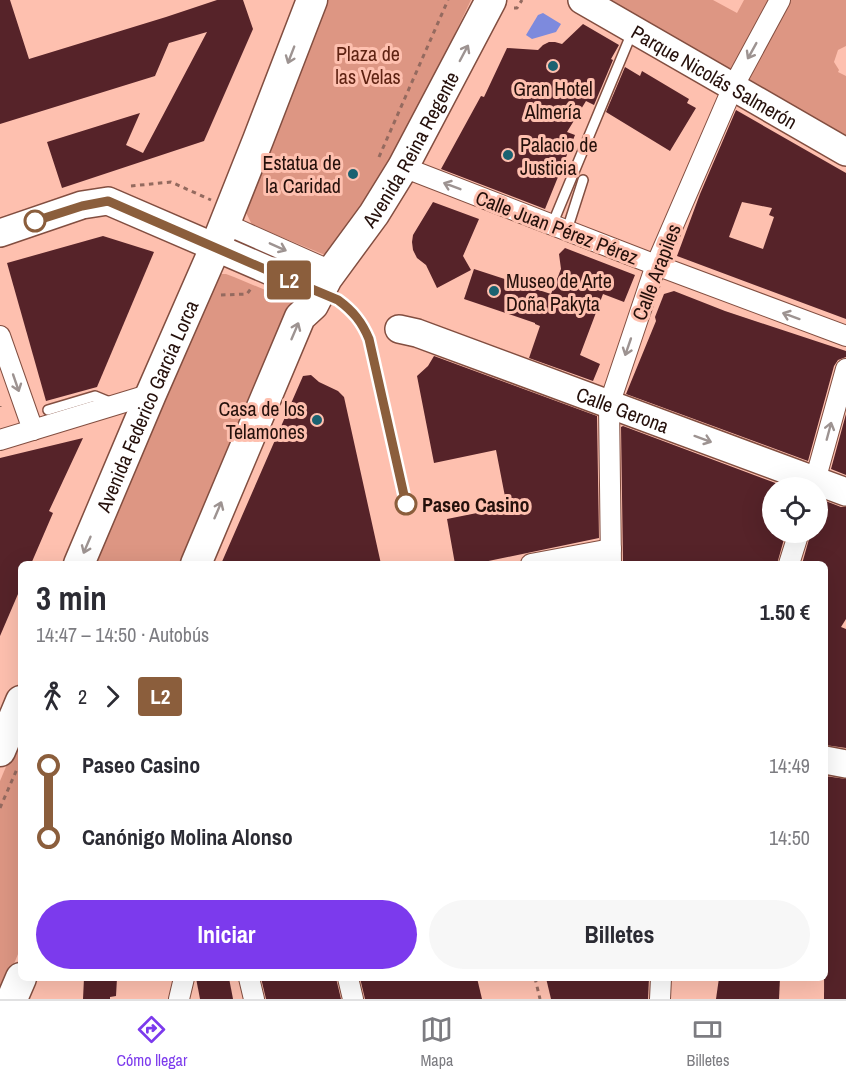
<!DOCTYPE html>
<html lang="es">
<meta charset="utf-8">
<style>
body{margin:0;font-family:"Archivo Narrow",sans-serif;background:#f7f7f7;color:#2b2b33;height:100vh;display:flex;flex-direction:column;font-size:22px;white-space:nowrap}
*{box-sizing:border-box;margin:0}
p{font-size:20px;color:#7c7c81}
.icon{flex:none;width:33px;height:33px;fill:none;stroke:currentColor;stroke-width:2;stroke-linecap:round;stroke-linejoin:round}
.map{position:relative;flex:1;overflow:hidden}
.sheet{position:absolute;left:18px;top:561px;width:810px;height:420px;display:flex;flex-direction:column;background:#fff;border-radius:9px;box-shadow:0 6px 24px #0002}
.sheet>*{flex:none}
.badge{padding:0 12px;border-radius:4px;font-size:21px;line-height:39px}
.controls{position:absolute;left:762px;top:477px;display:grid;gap:12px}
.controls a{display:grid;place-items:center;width:66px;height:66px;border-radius:50%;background:#fff;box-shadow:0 6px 24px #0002;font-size:30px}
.map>.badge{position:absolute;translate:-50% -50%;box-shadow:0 0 0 3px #fff}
.legs{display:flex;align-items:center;gap:9px;height:66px;padding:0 18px;font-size:20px}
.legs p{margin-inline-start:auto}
.head{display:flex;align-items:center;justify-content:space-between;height:102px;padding:0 18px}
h1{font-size:33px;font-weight:800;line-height:45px}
.primary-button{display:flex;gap:12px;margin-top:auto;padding:12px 18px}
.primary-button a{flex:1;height:69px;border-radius:36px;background:#7c3aed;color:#fff;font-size:24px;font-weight:800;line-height:69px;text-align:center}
.primary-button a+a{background:#f7f7f7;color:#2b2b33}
ul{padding:0 18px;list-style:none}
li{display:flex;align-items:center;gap:21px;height:72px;font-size:22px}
li i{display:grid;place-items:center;width:9px;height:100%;margin:0 8px;background:currentColor}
li i::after{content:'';width:15px;height:15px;margin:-8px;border:4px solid;border-radius:50%;background:#fff}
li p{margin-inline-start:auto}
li:first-child i{background:linear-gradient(#0000 50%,currentColor 0)}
li:last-child i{background:linear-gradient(currentColor 50%,#0000 0)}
.dock{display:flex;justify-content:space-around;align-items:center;height:84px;border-top:2px solid #e1e1e2;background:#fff;font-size:16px;color:#7c7c81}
.dock a{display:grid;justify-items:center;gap:3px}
.dock .selected{color:#7c3aed}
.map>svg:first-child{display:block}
.green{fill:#dd9683}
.water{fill:#7d8add}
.building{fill:#562329;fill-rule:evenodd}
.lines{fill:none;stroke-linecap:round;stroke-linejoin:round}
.lane-casing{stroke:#824e40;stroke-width:12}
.street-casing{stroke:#824e40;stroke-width:22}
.secondary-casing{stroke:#824e40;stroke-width:30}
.primary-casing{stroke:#824e40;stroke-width:33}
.path{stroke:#946a5f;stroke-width:3;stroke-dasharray:4.5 4.5;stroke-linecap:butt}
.lane{stroke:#fff;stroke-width:9}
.street{stroke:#fff;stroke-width:20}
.secondary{stroke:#fff;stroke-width:27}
.primary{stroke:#fff;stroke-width:30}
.oneway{stroke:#9d9391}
.line-1-casing{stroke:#fff;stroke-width:14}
.line-1{stroke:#8b5e3c;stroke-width:9}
.poi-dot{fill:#1a6271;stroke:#fec0af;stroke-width:2}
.stop-1-dot{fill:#fff;stroke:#8b5e3c;stroke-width:3}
.labels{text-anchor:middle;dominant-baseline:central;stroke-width:6;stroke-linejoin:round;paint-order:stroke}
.park-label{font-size:20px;fill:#5e2212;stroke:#fec0af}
.street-label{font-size:20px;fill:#25100b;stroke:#fec0af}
.poi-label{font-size:20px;fill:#25100b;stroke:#fec0af;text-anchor:start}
.stop-label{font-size:20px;font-weight:bold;fill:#25100b;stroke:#fec0af;text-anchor:start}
</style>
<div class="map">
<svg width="846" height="999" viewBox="0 0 846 999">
<rect width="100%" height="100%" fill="#fec0af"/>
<g class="green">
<polygon points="324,0 471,0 394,161 339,241 325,255 252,225 242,204"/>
<polygon points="595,0 713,0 737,13 744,0 846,0 846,46 838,50 834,62 839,70 838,72 846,76 846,145"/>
<polygon points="221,274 226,274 234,277 287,299 291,301 292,305 185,564 92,564 217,276"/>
<polygon points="21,731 21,947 0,997 0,781"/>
</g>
<polygon class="water" points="543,13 561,24 556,32 532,39 526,35 538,15"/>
<g class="building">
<polygon points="0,0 10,0 29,59 166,17 217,0 243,0 253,29 204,141 62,188 47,142 140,113 126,145 143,153 207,32 169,43 155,76 0,124"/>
<polygon points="583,24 619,45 611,59 613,60 594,105 586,101 567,132 575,135 545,209 441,169 481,96 484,97 507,48 538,50 543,45 549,42 555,42 562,44"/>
<polygon points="625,67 640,76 642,71 689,99 687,103 696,108 670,151 606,112"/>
<path d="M736 110 846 173V319L677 256 700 194ZM742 202 772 208 769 215 774 217 763 249 729 237Z"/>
<polygon points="433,202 479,219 463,256 471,270 437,288 426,265 417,258 413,250 412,242 413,235"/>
<polygon points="103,236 154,252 97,387 46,401 7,263"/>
<polygon points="565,248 635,275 624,302 603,294 580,355 600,364 593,381 529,358 540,326 535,324 535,323 464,299 474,269 551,294 561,269 559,254"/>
<polygon points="674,291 725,311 846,351 846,357 838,360 834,366 808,461 626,394 656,321 655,317 664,294"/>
<polygon points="434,356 597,416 599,538 474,564 455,564 447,519 507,507 496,450 434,463 417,376 428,366"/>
<polygon points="311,375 319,382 338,391 344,397 381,564 221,564 303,376"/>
<polygon points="846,414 846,475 831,469"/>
<polygon points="623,426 789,488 772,488 772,532 786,532 777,564 623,564 621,427"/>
<polygon points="83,438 49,511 53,513 31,564 21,564 21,587 0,636 0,458"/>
<polygon points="823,500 841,507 846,507 846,619 841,627 846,629 846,748 825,745 825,564 802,564 811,532 818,532 818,518"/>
<polygon points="825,776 846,779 846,999 824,999"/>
<polygon points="84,978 117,978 116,996 110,997 110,999 83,999"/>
<polygon points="196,978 229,978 233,999 200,999"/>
<polygon points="261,978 336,978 341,999 266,999"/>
<polygon points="360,978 477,978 482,999 365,999"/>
<polygon points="546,978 649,978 648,999 551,999"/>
<polygon points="719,978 780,978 779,999 716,999"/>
</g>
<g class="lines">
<defs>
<g id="lane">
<polyline points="552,225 633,30"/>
<polyline points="567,230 583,180"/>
<polyline points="48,410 95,396 112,403"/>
</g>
<g id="street">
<polyline points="403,167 656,265 846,336"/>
<polyline points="226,221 230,226 322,267 334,269"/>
<polyline points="0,336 33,430"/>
<polyline points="0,440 151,394"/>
<polyline points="813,488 846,369"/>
<polyline points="531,564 611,549"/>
<polyline points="611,564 609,405 656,265 733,87 780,0"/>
<polyline points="789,564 799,532"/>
<polyline points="249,978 254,999"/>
<polyline points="348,978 353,999"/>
<polyline points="179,999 184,978"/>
<polyline points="660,999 661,978"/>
</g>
<g id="secondary">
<path id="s1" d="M582 0 846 152"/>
<polyline points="0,233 82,205 108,201 319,292"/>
<path id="s2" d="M399 329 417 333 846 492"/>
<polyline points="825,760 846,764"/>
</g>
<g id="primary">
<path id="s3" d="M79 564 151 394 215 248 258 140 312 0"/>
<path id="s4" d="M196 564 300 317 313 305 327 278 374 214 403 167 491 0"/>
<polyline points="0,751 21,701"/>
<polyline points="12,999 21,978"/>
</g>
</defs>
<use href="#lane" class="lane-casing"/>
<use href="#street" class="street-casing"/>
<use href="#secondary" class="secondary-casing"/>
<use href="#primary" class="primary-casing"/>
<g class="path">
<polyline points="514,8 517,8 522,0"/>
<polyline points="379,157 448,0"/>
<polyline points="131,186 171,182 211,200"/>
<polyline points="221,295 247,294 252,287"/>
<polyline points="0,406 0,407"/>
<polyline points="0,808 17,769"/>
<polyline points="535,978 540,999"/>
</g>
<use href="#lane" class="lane"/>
<use href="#street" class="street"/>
<use href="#secondary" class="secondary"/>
<use href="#primary" class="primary"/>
</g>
<defs><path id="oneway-shaft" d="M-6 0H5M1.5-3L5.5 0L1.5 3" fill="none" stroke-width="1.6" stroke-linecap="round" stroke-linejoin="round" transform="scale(1.5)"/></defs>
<g class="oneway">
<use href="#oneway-shaft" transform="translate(752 51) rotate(119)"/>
<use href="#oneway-shaft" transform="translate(464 53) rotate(-62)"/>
<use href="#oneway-shaft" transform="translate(291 55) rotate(111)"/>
<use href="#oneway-shaft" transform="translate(452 186) rotate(-159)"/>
<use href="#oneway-shaft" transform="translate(278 247) rotate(24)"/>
<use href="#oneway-shaft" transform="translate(791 316) rotate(-160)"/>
<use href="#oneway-shaft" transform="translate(295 331) rotate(-67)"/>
<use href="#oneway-shaft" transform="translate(628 347) rotate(109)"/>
<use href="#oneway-shaft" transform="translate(16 383) rotate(71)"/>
<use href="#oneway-shaft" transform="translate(829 431) rotate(-75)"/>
<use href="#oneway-shaft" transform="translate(703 439) rotate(20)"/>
<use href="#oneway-shaft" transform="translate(218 510) rotate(-67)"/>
<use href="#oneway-shaft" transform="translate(87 545) rotate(113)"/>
</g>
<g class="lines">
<defs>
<path id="line-1" d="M35 221 82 206 108 201 276 274 338 300C353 311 362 322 369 339L406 504"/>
</defs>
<use href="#line-1" class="line-1-casing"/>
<use href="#line-1" class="line-1"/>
</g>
<g class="poi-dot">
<circle cx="553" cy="66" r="6"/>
<circle cx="508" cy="155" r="6"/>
<circle cx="353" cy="174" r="6"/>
<circle cx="494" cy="291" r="6"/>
<circle cx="317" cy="420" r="6"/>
</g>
<g class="stop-1-dot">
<circle cx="35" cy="221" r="10"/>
<circle cx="406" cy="504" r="10"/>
</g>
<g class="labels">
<g class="park-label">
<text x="368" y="53">Plaza de<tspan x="368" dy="23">las Velas</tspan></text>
</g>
<g class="street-label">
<text stroke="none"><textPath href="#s1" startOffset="153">Parque Nicolás Salmerón</textPath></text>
<text stroke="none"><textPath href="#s4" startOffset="470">Avenida Reina Regente</textPath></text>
<text transform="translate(557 227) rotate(21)">Calle Juan Pérez Pérez</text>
<text transform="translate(656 272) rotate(-69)">Calle Arapiles</text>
<text stroke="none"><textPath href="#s3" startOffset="172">Avenida Federico García Lorca</textPath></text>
<text stroke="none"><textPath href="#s2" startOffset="238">Calle Gerona</textPath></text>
</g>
<g class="poi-label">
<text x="553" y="88" text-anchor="middle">Gran Hotel<tspan x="553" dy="23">Almería</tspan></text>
<text x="520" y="144">Palacio de<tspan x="520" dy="23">Justicia</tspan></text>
<text x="341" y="162" text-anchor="end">Estatua de<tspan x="341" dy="23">la Caridad</tspan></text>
<text x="506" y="280">Museo de Arte<tspan x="506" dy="23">Doña Pakyta</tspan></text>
<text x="305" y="408" text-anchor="end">Casa de los<tspan x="305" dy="23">Telamones</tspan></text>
</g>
<g class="stop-label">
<text x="422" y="504">Paseo Casino</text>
</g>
</g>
</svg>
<div class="controls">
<a><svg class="icon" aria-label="locate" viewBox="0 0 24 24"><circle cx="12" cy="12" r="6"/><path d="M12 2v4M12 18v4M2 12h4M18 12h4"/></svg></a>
</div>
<b class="badge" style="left:289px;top:280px;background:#8b5e3c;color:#fff">L2</b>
<section class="sheet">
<div class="head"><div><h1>3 min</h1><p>14:47 – 14:50 · Autobús</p></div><b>1.50 €</b></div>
<div class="legs"><svg class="icon" aria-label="walk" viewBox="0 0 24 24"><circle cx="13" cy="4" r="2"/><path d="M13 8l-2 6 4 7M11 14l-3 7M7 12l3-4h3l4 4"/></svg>2<svg class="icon" aria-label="forward" viewBox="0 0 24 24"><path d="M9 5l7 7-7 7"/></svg><b class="badge" style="background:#8b5e3c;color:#fff">L2</b></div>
<ul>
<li><i style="color:#8b5e3c"></i><b>Paseo Casino</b><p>14:49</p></li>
<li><i style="color:#8b5e3c"></i><b>Canónigo Molina Alonso</b><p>14:50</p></li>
</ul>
<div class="primary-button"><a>Iniciar</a><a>Billetes</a></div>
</section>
</div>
<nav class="dock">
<a class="selected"><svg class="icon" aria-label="directions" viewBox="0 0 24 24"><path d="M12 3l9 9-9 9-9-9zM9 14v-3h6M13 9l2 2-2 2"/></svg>Cómo llegar</a>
<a><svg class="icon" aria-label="map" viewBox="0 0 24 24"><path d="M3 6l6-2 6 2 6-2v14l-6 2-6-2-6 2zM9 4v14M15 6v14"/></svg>Mapa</a>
<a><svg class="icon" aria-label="tickets" viewBox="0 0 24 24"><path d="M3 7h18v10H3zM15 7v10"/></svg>Billetes</a>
</nav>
